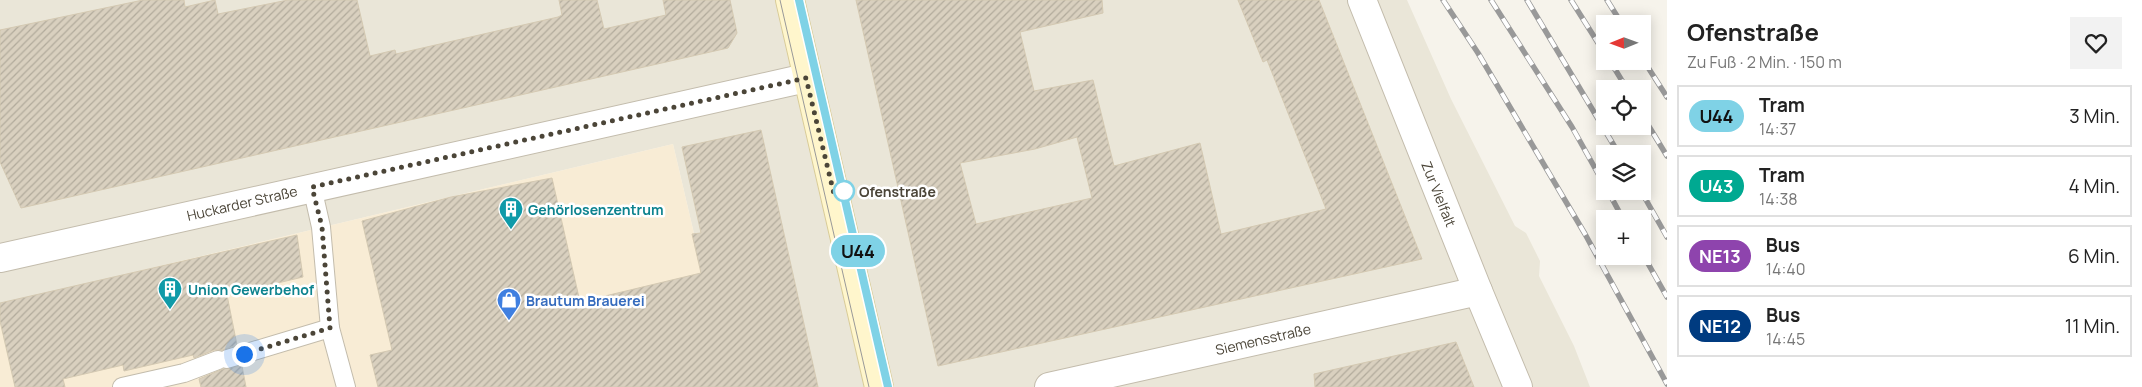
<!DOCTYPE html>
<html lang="de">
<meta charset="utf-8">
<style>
body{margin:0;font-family:Manrope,sans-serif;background:#f2f2f2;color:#222;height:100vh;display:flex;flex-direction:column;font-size:19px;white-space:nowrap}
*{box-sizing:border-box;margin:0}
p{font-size:16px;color:#767676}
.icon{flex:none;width:28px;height:28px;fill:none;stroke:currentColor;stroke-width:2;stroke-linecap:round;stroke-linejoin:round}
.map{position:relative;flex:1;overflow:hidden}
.drawer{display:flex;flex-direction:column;background:#fff;width:475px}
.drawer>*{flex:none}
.badge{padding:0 10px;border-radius:16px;font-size:18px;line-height:32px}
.needle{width:32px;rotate:269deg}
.tools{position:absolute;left:1596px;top:15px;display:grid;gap:10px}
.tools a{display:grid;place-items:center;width:55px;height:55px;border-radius:0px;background:#fff;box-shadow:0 2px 12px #0003;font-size:25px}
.you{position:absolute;width:25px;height:25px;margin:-12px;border:4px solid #fff;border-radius:50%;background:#1a73e8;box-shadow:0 0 0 8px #1a73e833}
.map>.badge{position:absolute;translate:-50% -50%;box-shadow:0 0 0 2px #fff}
.round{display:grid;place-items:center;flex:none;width:52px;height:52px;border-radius:0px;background:#f2f2f2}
.head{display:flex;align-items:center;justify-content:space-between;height:85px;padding:0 20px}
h1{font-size:24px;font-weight:700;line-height:38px}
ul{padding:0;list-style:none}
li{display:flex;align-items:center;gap:15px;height:62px;margin:0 10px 8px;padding:0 10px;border:2px solid #e0e0e0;border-radius:0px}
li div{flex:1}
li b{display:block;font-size:19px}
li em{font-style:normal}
li .badge{min-width:55px;font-weight:700;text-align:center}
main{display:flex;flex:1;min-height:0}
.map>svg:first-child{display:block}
.residential{fill:#eae6d8}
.commercial{fill:#f8ecd5}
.building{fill:url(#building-hatch);stroke:#d4c9b2;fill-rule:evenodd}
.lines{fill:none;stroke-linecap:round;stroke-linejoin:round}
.service-casing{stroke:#c3bcac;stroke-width:20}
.minor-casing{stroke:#c3bcac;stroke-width:30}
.secondary-casing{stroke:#d9cc98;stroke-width:30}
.service{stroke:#fff;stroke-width:18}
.minor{stroke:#fff;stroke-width:28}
.secondary{stroke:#fff6cc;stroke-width:28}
.tram{stroke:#999;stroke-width:1}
.rail-casing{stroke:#999;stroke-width:5.5}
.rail{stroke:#fff;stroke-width:4;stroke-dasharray:11;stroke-linecap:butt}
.line-casing{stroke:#fff;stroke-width:11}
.line{stroke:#7fd2e6;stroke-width:8}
.walk{stroke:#4b4538;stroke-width:5;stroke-dasharray:0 9}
.stop-dot{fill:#fff;stroke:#7fd2e6;stroke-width:2.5}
.labels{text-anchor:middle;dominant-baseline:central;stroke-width:5;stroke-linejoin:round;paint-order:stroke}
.stop-label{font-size:14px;font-weight:bold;fill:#4b4538;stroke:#fff;text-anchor:start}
.street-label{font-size:14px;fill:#4b4538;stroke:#fff}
.culture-label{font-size:14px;font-weight:bold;fill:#0d838f;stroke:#fff;text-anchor:start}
.shop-label{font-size:14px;font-weight:bold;fill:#366cbe;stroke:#fff;text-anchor:start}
</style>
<main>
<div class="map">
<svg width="1667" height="387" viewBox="0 0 1667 387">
<defs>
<pattern id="building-hatch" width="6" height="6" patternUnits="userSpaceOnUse" patternTransform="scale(1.25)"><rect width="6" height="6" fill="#d9d0bf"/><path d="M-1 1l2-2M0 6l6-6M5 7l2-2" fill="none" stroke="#b2ab9c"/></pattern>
</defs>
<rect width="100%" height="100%" fill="#f6f3eb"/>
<polygon class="residential" points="0,0 1407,0 1451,99 1515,226 1526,233 1540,261 1539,276 1574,346 1590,387 730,387 673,144 0,304"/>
<polygon class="commercial" points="673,144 730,387 0,387 0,304"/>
<g class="building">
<polygon points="143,0 184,0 185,7 215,0 218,14 288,0 357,0 370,56 395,50 396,54 558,17 562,15 559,0 597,0 604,29 666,15 663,0 730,0 737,33 728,48 21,208 0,162 0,30"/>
<path d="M856 0H1102L1103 13 1020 32 1034 91 1093 80 1114 166 1200 143 1221 234 1326 209 1267 60 1263 62 1238 0H1319L1422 259 938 366ZM1077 137 1092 198 976 224 960 163 1035 149Z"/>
<polygon points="761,130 818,387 378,387 370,355 392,350 362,221 451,197 552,178 580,302 701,273 692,234 701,233 682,147"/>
<polygon points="297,235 303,277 227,295 237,345 222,350 214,350 194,358 193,355 124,371 123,365 63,379 65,387 15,387 0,321 0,303"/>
<polygon points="1456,342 1474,387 1315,387 1314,374"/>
<polygon points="242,366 246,387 201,387 199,379 223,369"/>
</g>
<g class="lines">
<defs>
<g id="service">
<polyline points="312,187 321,227 330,328 346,387"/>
<polyline points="227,359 330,328"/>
<polyline points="122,387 184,373 218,360"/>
</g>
<g id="minor">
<polyline points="1362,0 1478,291 1518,387"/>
<polyline points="0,258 806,78"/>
<polyline points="1049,387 1478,291"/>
</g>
<polyline id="secondary" points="790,0 879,387"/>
</defs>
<use href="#service" class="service-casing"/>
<use href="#minor" class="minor-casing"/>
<use href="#secondary" class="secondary-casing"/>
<use href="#service" class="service"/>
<use href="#minor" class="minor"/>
<use href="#secondary" class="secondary"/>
<g class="tram">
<polyline points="780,0 869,387"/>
<polyline points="799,0 888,387"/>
</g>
<defs>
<g id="rail">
<polyline points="1443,0 1478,53 1585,234 1667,384"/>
<polyline points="1491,0 1572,127 1605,186"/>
<polyline points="1527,0 1619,154"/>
<polyline points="1571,0 1605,54"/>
<polyline points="1607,0 1622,24"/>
<polyline points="1642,58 1667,97"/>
<polyline points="1610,61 1627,89"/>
<polyline points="1642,115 1667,156"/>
<polyline points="1608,191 1623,219"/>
<polyline points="1641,191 1667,237"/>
<polyline points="1642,253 1667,297"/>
</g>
</defs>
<use href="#rail" class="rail-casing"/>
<use href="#rail" class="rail"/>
</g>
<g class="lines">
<defs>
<polyline id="line" points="799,0 888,387"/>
</defs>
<use href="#line" class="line-casing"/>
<use href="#line" class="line"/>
<polyline class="walk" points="244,354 330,328 322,227 312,187 806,78 834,194 844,191"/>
</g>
<defs>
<symbol id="building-pin" viewBox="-11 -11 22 30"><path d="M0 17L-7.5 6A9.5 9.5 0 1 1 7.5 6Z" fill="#0f9aa8" stroke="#fff"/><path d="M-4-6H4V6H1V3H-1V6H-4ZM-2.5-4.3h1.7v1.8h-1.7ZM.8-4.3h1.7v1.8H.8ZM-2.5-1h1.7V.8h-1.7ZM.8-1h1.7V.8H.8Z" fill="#fff"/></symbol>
<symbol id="shop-pin" viewBox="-11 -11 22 30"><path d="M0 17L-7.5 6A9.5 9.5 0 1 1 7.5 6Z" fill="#3f7fe0" stroke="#fff"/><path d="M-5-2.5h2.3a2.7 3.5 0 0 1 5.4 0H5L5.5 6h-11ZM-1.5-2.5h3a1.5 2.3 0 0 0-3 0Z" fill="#fff"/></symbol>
</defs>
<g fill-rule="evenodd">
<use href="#building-pin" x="497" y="195" width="28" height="38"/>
<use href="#building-pin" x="156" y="275" width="28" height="38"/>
<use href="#shop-pin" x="495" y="286" width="28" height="38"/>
</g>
<circle class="stop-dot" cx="844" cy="191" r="10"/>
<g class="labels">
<g class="stop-label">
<text x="859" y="191">Ofenstraße</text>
</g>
<g class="street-label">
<text transform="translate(1439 194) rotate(68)">Zur Vielfalt</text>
<text transform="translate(242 203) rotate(-13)">Huckarder Straße</text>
<text transform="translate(1263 339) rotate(-13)">Siemensstraße</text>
</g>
<g class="culture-label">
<text x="528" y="209">Gehörlosenzentrum</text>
<text x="188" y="289">Union Gewerbehof</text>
</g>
<g class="shop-label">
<text x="526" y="300">Brautum Brauerei</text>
</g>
</g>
</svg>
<div class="tools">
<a><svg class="needle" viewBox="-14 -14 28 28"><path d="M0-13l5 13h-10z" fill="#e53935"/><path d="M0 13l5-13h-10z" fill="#767676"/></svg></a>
<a><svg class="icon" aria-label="locate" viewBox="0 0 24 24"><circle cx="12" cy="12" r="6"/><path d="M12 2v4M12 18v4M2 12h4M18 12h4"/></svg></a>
<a><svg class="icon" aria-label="layers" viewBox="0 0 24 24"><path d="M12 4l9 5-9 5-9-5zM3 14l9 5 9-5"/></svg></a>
<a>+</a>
</div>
<div class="you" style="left:244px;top:354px"></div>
<b class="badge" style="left:858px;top:251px;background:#7fd2e6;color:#111">U44</b>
</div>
<section class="drawer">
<div class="head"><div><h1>Ofenstraße</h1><p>Zu Fuß · 2 Min. · 150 m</p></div><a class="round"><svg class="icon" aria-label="heart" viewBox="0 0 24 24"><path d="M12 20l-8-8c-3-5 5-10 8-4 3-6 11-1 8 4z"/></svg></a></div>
<ul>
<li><span class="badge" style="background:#7fd2e6;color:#111">U44</span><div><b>Tram</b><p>14:37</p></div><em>3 Min.</em></li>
<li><span class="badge" style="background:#00a991;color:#fff">U43</span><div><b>Tram</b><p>14:38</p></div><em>4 Min.</em></li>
<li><span class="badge" style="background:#8e44ad;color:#fff">NE13</span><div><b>Bus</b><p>14:40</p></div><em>6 Min.</em></li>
<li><span class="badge" style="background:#003b80;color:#fff">NE12</span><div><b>Bus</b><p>14:45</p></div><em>11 Min.</em></li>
</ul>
</section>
</main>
